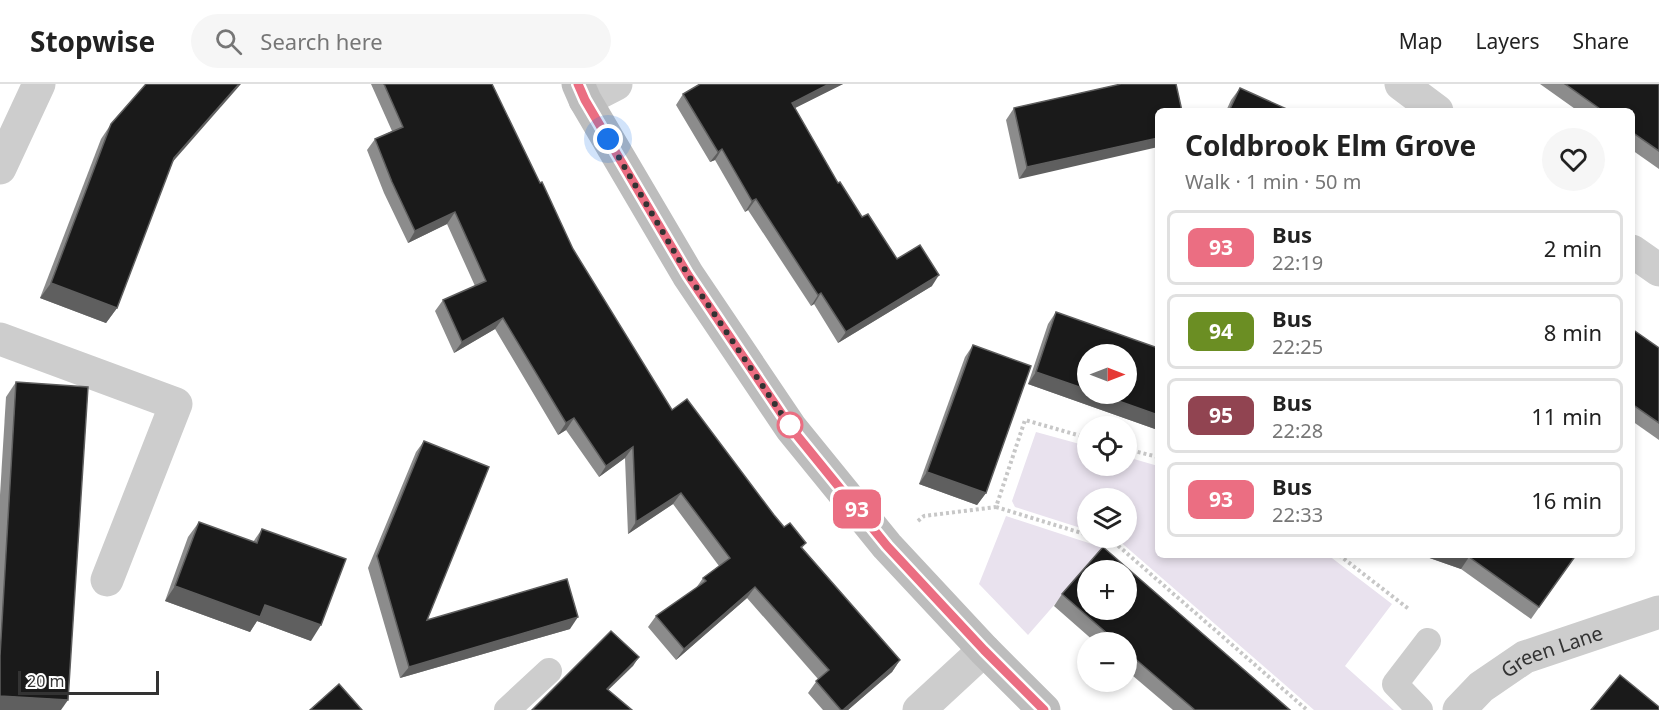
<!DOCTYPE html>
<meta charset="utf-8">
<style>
body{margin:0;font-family:"Noto Sans",sans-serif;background:#f6f6f6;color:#222;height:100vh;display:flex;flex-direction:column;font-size:22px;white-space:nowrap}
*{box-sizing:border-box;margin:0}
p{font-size:20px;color:#767676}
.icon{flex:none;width:33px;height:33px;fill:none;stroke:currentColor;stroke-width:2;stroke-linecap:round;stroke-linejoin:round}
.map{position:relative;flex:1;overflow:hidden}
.details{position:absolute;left:1155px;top:24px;width:480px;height:450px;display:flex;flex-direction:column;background:#fff;border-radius:9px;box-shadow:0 3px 9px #0003}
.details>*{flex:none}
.badge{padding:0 12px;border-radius:9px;font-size:21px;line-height:39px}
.needle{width:39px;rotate:90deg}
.fabs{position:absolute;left:1077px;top:260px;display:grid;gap:12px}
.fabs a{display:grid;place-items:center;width:60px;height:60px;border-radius:50%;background:#fff;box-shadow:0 3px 9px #0003;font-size:30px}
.scale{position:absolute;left:18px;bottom:15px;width:141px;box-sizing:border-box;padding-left:6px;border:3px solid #333;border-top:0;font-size:16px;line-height:21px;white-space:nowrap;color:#333;-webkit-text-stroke:4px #fff;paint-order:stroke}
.you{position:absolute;width:30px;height:30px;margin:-15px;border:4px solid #fff;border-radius:50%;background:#1a73e8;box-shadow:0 0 0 9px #1a73e833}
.map>.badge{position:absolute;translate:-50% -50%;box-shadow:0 0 0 3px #fff}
.round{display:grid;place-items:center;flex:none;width:63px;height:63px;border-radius:32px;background:#f6f6f6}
.summary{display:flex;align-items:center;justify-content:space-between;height:102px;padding:0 30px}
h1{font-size:28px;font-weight:700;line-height:45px}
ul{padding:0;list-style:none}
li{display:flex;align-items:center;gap:18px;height:75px;margin:0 12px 9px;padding:0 18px;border:3px solid #e0e0e0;border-radius:9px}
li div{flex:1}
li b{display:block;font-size:22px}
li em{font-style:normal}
li .badge{min-width:66px;font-weight:700;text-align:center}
header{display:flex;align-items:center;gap:36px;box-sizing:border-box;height:84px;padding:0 30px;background:#fff;border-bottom:2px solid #e0e0e0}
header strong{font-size:28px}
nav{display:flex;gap:33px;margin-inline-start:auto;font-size:21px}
.search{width:420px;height:54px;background:#f6f6f6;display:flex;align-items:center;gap:15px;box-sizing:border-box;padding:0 21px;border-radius:33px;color:#767676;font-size:22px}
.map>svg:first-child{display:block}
.green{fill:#e9e2ee}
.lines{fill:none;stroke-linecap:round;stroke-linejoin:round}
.path{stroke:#c7c7c7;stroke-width:4;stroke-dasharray:3 3;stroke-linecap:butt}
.lane{stroke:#cdcdcd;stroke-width:26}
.street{stroke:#cdcdcd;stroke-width:33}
.secondary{stroke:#bdbdbd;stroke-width:33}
.wall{fill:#8c8c8c}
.shaded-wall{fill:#5f5f5f}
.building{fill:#1a1a1a;stroke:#5f5f5f;stroke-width:1.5;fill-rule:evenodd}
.line-casing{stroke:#fff;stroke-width:14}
.line{stroke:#eb6e82;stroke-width:9}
.walk{stroke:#333;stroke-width:6;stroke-dasharray:0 10.8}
.stop-dot{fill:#fff;stroke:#eb6e82;stroke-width:3}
.labels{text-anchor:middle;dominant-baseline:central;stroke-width:6;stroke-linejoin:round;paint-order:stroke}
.street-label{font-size:20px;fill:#333;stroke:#fff}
</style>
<header>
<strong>Stopwise</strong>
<div class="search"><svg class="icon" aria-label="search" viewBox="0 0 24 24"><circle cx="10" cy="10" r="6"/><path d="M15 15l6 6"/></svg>Search here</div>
<nav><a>Map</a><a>Layers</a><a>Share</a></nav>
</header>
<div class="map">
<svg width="1659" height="626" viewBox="0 0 1659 626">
<rect width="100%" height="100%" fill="#fff"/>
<g class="green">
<polygon points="1036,348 1087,362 1088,381 1126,381 1127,373 1158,382 1158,471 1328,471 1392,520 1345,582 1394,626 1314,626 1117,455 1111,453 1126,453 1126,414 1088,414 1087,446 1015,423 1012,417"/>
<polygon points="1006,432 1104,464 1028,551 979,500"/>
</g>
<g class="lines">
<g class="path">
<polyline points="1126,365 1158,373"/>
<polyline points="996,423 1088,451"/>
<polyline points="918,437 924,432 996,423 1025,336 1088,354"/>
<polyline points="1096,453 1115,459 1307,626"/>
<polyline points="1339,471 1410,526"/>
</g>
<g class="lane">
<polyline points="507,626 549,587"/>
<polyline points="1420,626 1395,600 1428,557"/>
</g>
<g class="street">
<polyline points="1401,0 1437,27"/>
<polyline points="585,16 616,0"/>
<polyline points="0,84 39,0"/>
<polyline points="1632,167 1659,186"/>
<polyline points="0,255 176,320 107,496"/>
<polyline points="919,626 984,566"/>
<path id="s1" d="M1459 626 1481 603 1525 573 1659 528"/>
</g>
<polyline class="secondary" points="578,0 585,16 688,191 791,344 887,462 984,566 1044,626"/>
</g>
<g class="wall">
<polygon points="371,0 492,0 506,31 573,165 672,326 774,431 784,443 806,459 802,464 900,576 892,588 848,626 823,626 808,609 818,595 747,514 676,576 648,543 656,532 696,504 703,494 719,482 673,420 628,450 625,374 599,393 566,346 558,351 495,245 454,269 435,227 443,216 475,202 447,140 408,159 384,109 367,66 375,55 392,47"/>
<polygon points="700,0 843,0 795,24 838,99 862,133 897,175 932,202 838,259 814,220 811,222 748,126 745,128 715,76 710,78 676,21 683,10"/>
<polygon points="1121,0 1019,95 1006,36 1014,24"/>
<polygon points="1540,0 1659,0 1659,85 1632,66 1632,27 1578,27"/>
<polygon points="1240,4 1291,27 1226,27 1231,16"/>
<polygon points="111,40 172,79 117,224 106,239 40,214 101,55"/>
<polygon points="1056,228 1158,264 1158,341 1155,345 1028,300 1048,240"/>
<polygon points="1632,245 1659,264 1659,356 1632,337"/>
<polygon points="973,261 986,409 977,421 919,400 965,273"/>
<polygon points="16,298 0,626 0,411 6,313"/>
<polygon points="424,357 427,536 570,545 400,594 368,484 416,368"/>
<polygon points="199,438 253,458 262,445 311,557 257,537 250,548 165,517 188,453"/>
<polygon points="1421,471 1576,471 1531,535 1461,485"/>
<polygon points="1062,510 1290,626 1173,626 1126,586 1126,558 1095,558 1054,522"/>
</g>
<g class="shaded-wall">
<polygon points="239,0 241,0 163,89 174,74"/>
<polygon points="829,0 843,0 785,29 792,19"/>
<polygon points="1158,54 1158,63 1019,95 1027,83"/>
<polygon points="722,65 715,76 710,78 718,68"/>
<polygon points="756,115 748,126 745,128 752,117"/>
<polygon points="455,128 447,140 408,159 415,147"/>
<polygon points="939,191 932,202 838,259 846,248"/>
<polygon points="51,199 117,224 106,239 40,214"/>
<polygon points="821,209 814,220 811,222 818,211"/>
<polygon points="503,234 495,245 454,269 462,258"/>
<polygon points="1036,288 1088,306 1088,309 1096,309 1158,331 1158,341 1155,345 1028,300"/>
<polygon points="574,334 566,346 558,351 566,339"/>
<polygon points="633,363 625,374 599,393 606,382"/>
<polygon points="927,388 986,409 977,421 919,400"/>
<polygon points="681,409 673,420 628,450 636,438"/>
<polygon points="1421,471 1462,471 1469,473 1461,485"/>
<polygon points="175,502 265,521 321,541 311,557 257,537 250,548 165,517"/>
<polygon points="755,503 747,514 676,576 684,565"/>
<polygon points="578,533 570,545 400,594 409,583"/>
<polygon points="639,573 633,582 601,613 607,605"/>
<polygon points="900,576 892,588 848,626 843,626"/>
<polygon points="0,612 68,616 61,626 0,626"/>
</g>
<g class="building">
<polygon points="146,0 239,0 174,74 117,224 51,199 111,40"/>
<polygon points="384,0 492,0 540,99 542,98 573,165 672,326 687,315 774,431 784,443 790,439 806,459 801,463 900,576 843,626 841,626 816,597 829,586 755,503 684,565 656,532 706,497 703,494 730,474 681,409 636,438 633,363 606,382 574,334 566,339 503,234 462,258 443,216 486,197 455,128 415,147 392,98 375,55 403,43"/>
<polygon points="700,0 829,0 792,19 838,99 840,98 862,133 868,130 897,175 920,161 939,191 846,248 821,209 818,211 756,115 752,117 722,65 718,68 683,10"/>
<polygon points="1121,0 1176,0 1182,27 1158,27 1158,54 1027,83 1014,24"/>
<polygon points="1565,0 1659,0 1659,67 1632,48 1632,27 1603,27"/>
<polygon points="1240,4 1291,27 1229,27"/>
<polygon points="1056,228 1158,264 1158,331 1096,309 1126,309 1126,270 1088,270 1088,306 1036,288"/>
<polygon points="1632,245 1659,264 1659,339 1632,320"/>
<polygon points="973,261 1031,282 986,409 927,388"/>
<polygon points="16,298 88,303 68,616 0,612 0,572"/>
<polygon points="424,357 489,383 427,536 567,495 578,533 409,583 377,472"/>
<polygon points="199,438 257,459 262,445 346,475 321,541 265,521 260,533 175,502"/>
<path d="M1103 463 1290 626H1195L1126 567V558H1117L1062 510ZM1088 486H1126V525H1088Z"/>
<polygon points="1462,471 1576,471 1539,523 1469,473"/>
<polygon points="611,547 639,573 607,605 632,626 532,626"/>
<polygon points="1620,591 1659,623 1659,626 1591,626"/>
<polygon points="339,600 362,626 310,626"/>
</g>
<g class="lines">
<defs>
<polyline id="line" points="578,0 585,16 688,191 791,344 887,462 984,566 1044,626"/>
</defs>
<use href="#line" class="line-casing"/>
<use href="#line" class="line"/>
<polyline class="walk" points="608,55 688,191 791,344 790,341"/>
</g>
<circle class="stop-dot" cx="790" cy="341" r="12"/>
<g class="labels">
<g class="street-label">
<text stroke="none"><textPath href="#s1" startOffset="112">Green Lane</textPath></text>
</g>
</g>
</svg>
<div class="fabs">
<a><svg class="needle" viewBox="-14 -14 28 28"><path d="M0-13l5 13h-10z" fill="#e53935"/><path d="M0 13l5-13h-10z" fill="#767676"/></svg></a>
<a><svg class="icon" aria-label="locate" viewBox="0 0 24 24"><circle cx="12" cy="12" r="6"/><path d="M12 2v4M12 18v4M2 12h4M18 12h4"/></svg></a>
<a><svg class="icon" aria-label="layers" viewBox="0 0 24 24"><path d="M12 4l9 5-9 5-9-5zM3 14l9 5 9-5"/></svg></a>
<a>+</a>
<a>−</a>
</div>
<div class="scale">20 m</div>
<div class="you" style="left:608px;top:55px"></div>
<b class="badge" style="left:857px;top:425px;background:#eb6e82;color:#fff">93</b>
<section class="details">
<div class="summary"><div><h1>Coldbrook Elm Grove</h1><p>Walk · 1 min · 50 m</p></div><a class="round"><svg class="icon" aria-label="heart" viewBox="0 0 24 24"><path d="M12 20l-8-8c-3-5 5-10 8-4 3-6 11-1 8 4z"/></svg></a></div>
<ul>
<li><span class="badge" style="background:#eb6e82;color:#fff">93</span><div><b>Bus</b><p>22:19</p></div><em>2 min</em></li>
<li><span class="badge" style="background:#6b8e23;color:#fff">94</span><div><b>Bus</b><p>22:25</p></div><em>8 min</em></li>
<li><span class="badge" style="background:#914451;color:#fff">95</span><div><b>Bus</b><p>22:28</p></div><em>11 min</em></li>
<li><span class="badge" style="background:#eb6e82;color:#fff">93</span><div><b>Bus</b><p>22:33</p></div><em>16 min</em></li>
</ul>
</section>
</div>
